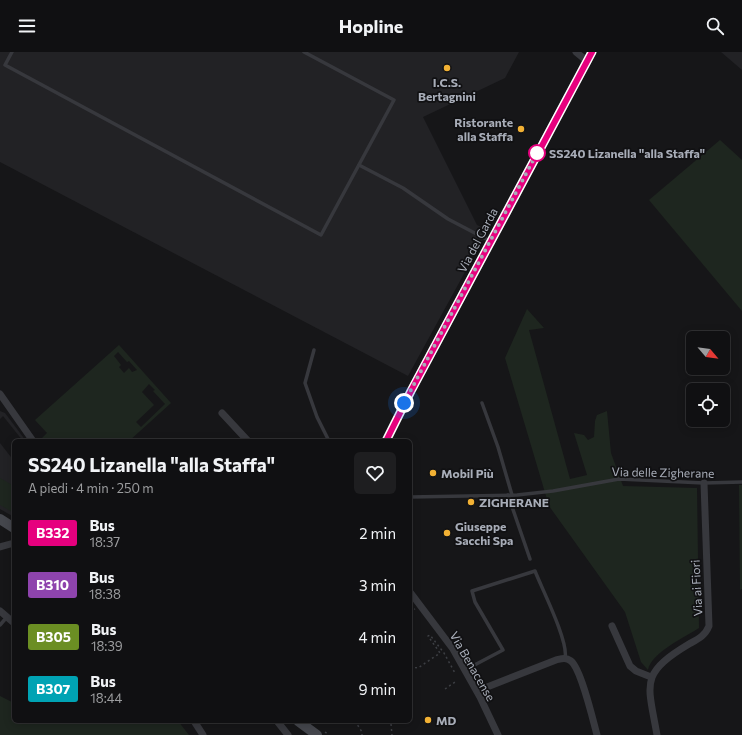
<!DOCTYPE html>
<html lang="it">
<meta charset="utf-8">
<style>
body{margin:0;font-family:Commissioner,sans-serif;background:#1e1e20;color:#f1f3f6;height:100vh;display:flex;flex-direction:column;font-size:15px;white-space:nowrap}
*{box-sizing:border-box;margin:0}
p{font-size:13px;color:#9c9d9f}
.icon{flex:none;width:22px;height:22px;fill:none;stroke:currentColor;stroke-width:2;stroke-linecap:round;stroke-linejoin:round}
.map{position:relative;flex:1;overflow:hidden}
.panel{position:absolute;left:12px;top:387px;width:400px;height:284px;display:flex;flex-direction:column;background:#101012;border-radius:6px;box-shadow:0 2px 10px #0003,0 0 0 1px #303032}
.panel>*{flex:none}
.badge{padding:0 8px;border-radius:3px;font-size:14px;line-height:26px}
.needle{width:26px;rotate:119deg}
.controls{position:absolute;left:686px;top:279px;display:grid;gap:8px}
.controls a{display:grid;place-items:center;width:44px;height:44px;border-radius:6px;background:#101012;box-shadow:0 2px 10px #0003,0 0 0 1px #303032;font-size:20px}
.you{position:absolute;width:20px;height:20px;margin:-10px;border:3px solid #fff;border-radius:50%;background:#1a73e8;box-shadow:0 0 0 6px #1a73e833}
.map>.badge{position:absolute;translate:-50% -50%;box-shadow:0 0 0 2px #fff}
.round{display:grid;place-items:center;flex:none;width:42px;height:42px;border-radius:6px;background:#1e1e20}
.summary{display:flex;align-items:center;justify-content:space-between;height:68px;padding:0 16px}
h1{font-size:19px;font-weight:700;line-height:30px}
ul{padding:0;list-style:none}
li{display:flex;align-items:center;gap:12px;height:52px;padding:0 16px}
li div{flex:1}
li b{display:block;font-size:15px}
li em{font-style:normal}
li .badge{min-width:44px;font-weight:700;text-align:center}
header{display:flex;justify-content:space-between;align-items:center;height:52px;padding:0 16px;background:#101012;font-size:18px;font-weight:700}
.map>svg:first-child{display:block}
.built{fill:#222225}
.green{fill:#1e261f;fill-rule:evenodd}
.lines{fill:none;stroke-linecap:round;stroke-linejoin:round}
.path{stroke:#3d3f44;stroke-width:1.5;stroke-dasharray:2 3;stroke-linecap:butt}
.service{stroke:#37383d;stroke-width:3.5}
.minor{stroke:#37383d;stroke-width:7}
.tertiary{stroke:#37383d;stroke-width:9}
.secondary{stroke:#45474d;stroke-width:10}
.line-casing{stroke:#fff;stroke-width:9}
.line{stroke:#e6007e;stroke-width:6}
.walk{stroke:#a8adb8;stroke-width:4;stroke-dasharray:0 7.2}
.poi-dot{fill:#f2b134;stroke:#111113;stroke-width:1.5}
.stop-dot{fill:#fff;stroke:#e6007e;stroke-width:2}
.labels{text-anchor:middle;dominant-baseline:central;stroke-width:3.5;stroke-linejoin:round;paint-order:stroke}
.poi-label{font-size:12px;font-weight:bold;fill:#a8adb8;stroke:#111113;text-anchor:start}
.stop-label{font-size:12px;font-weight:bold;fill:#a8adb8;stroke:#111113;text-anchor:start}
.street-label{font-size:12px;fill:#a8adb8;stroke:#111113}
</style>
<header><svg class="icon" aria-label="menu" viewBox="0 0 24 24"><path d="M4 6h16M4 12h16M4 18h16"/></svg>Hopline<svg class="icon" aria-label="search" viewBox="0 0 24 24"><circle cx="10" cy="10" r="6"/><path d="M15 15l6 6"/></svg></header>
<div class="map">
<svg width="742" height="683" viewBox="0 0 742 683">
<rect width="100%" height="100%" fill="#161618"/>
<g class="built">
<polygon points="0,0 519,0 505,26 423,65 477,173 488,178 408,324 0,110"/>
<polygon points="721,0 742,0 742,18"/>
<polygon points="0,359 5,361 26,389 23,389 3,364 0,367"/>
<polygon points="0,391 14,409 14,465 0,457"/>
</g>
<g class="green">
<polygon points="720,88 742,108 742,259 649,148"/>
<path d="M527 257 544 276 529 278 570 427 587 423 574 381 584 383 588 388 594 385 595 369 597 363 607 359 611 401 623 434 697 436 699 576C685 585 651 601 648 618L641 610 625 560 549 454 505 306Z"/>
<path d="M119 293 171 351 129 389H45L42 386 47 381 35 368ZM118 300 127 310 129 309 137 318 132 320 129 316 124 321 119 315 121 313 114 304ZM149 332 155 338 153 339 165 352 141 375 136 370 154 353 142 340Z"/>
<polygon points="0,426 14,434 14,461 0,453"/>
<polygon points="739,433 742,433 742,537 740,538"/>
<polygon points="0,644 14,651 14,669 178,669 189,683 0,683"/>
</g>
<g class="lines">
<g class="path">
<polyline points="410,560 415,557"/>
<polyline points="410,615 418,616 440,601 428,584 430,583 444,601 455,621"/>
<polyline points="445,637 455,630"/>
<polyline points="355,669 362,680 362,683"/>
<polyline points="387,669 391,672 392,683"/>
<polyline points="325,680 329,683"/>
</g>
<g class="service">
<polyline points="12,0 5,13 321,183 394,48 304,0"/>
<polyline points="359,113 403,136 448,167 490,189"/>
<polyline points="314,298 305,331 317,365 329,389"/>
<polyline points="482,351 498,395 512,443"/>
<polyline points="508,443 530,507"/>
<polyline points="410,445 517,443 553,439 619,427 704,431 742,430"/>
<polyline points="0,573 7,565"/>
<path d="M465 618 503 598 475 550 472 539 535 519C542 537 569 590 565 606"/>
</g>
<g class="minor">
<polyline points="576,0 587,9"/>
<polyline points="0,342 33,389"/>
<polyline points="222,361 248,389"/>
<polyline points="0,495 14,491"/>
<polyline points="410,540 453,597 480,645 498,683"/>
<polyline points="0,559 14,571"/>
<polyline points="612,574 630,614 636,619 651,625"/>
<path d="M477 639 556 608C561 607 565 605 571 609 581 617 593 668 597 683"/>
<polyline points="194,669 203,683"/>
<polyline points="277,669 288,683"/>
<path d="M657 683C648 631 639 622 689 592 698 587 705 584 709 574L704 431"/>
</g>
<polyline class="tertiary" points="386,389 411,339 592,0"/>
<g class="secondary">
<polyline points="0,467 14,476"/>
<polyline points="298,669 317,683"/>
</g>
</g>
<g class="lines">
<defs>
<polyline id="line" points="386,389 411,339 592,0"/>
</defs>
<use href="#line" class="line-casing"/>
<use href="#line" class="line"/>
<polyline class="walk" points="404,351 537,101"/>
</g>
<g class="poi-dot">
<circle cx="447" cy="16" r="4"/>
<circle cx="521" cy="77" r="4"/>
<circle cx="433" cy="421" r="4"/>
<circle cx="471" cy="450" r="4"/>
<circle cx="447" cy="481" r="4"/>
<circle cx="428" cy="668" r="4"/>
</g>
<circle class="stop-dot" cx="537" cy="101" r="8"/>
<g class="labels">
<g class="poi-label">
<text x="447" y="30" text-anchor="middle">I.C.S.<tspan x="447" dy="14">Bertagnini</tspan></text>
<text x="513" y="70" text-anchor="end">Ristorante<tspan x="513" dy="14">alla Staffa</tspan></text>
<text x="441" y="421">Mobil Più</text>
<text x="479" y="450">ZIGHERANE</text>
<text x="455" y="474">Giuseppe<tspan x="455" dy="14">Sacchi Spa</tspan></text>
<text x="436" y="668">MD</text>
</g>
<g class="stop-label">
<text x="549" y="101">SS240 Lizanella "alla Staffa"</text>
</g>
<g class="street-label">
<text transform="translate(477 188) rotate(-62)">Via del Garda</text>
<text transform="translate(663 420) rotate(1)">Via delle Zigherane</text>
<text transform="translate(696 536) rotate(-93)">Via ai Fiori</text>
<text transform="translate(473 614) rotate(60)">Via Benacense</text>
</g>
</g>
</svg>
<div class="controls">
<a><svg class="needle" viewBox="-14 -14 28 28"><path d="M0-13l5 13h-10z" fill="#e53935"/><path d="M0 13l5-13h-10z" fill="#9c9d9f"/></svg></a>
<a><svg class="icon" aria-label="locate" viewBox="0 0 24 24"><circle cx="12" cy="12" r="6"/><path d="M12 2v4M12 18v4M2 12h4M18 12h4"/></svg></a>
</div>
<div class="you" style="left:404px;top:351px"></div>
<section class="panel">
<div class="summary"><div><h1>SS240 Lizanella &quot;alla Staffa&quot;</h1><p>A piedi · 4 min · 250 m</p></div><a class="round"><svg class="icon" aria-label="heart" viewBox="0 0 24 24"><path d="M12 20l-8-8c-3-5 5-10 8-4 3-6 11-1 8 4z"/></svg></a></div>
<ul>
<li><span class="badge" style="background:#e6007e;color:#fff">B332</span><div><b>Bus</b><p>18:37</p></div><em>2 min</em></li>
<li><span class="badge" style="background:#8e44ad;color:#fff">B310</span><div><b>Bus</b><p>18:38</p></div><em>3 min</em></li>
<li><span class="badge" style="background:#6b8e23;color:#fff">B305</span><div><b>Bus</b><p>18:39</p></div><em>4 min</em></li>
<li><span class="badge" style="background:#00a3b4;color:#fff">B307</span><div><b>Bus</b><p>18:44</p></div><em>9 min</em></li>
</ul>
</section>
</div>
